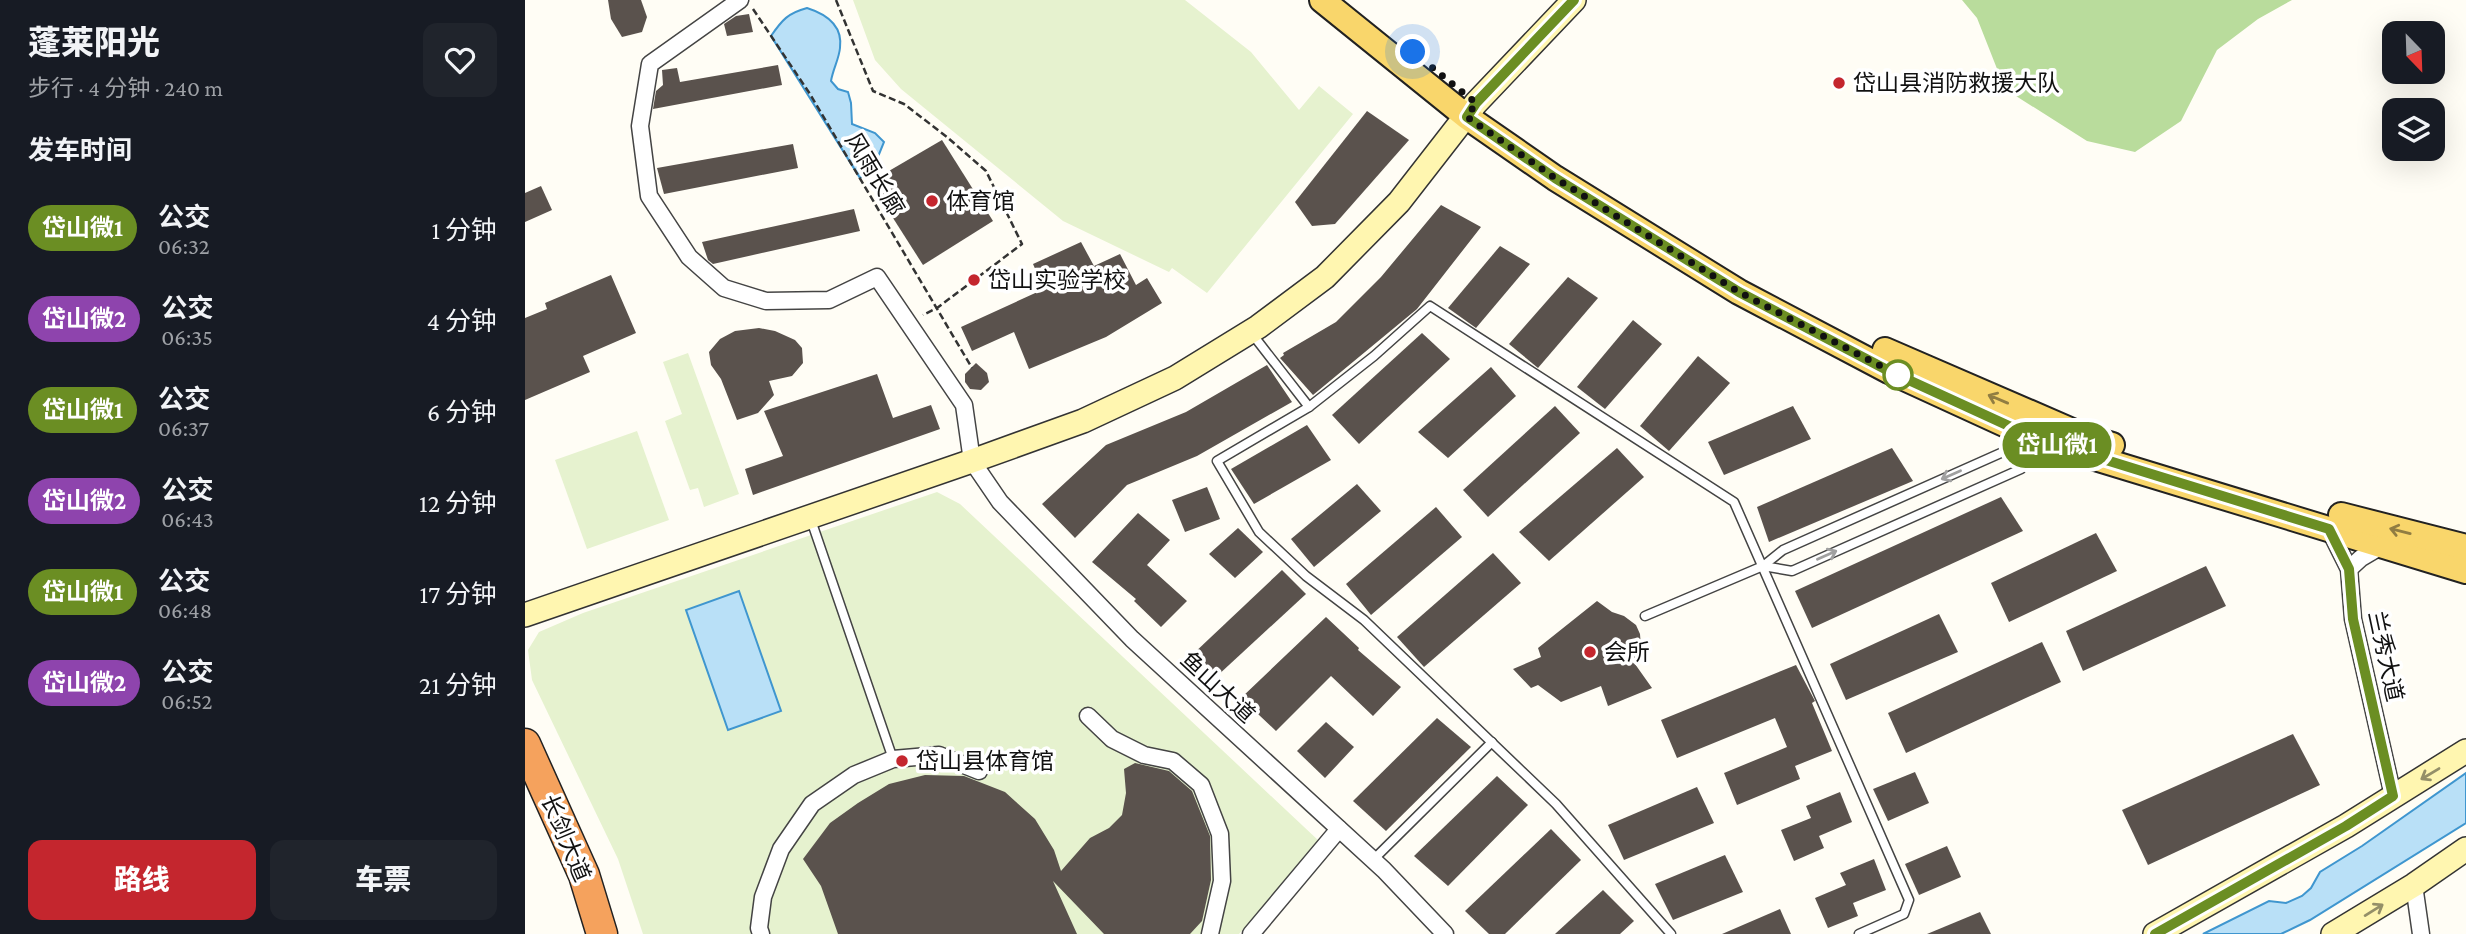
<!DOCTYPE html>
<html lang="zh">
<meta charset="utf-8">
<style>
body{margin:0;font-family:"Crimson Pro","Noto Sans SC",serif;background:#20242c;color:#f1f3f6;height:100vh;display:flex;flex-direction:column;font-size:26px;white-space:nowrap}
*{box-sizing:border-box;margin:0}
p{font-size:23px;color:#9ea1a6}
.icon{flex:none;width:38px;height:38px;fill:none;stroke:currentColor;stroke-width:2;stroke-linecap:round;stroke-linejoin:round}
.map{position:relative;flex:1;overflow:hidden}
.side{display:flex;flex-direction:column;background:#171b24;width:525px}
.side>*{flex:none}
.badge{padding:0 14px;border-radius:23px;font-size:24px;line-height:46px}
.needle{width:46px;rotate:157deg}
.tools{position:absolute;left:1857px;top:21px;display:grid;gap:14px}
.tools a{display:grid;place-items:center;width:63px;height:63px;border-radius:14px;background:#171b24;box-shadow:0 7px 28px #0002;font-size:35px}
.you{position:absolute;width:35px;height:35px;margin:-18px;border:5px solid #fff;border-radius:50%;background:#1a73e8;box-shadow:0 0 0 10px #1a73e833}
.map>.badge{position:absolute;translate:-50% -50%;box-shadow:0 0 0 4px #fff}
h2{padding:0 28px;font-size:26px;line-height:63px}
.round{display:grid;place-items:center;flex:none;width:74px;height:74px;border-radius:14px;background:#20242c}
.head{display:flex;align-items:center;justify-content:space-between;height:119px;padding:0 28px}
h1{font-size:33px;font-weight:800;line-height:52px}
.action{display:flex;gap:14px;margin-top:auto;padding:14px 28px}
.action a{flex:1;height:80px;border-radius:14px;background:#c4262e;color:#fff;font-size:28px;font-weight:800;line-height:80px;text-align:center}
.action a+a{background:#20242c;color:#f1f3f6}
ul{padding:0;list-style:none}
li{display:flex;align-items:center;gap:21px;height:91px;padding:0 28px}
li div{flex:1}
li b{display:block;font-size:26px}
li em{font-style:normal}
li .badge{min-width:77px;font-weight:700;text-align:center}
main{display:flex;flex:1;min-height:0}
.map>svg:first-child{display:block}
.forest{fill:#b9dc9c}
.pitch{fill:#e6f2cf}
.water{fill:#b9e0f7;stroke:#3f96cf;stroke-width:2}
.building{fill:#5a524d}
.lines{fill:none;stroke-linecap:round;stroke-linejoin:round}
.lane-casing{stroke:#444;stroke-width:11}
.street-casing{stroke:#444;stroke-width:19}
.secondary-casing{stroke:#333;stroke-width:26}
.primary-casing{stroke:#222;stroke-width:28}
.highway-casing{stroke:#222;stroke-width:33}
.path{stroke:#333;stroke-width:2.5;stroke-dasharray:7 3.5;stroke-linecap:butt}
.lane{stroke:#fff;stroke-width:8}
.street{stroke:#fff;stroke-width:16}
.secondary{stroke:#fff6b0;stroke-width:23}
.primary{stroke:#f9d66b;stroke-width:24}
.highway{stroke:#f5a25d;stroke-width:30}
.oneway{stroke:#917d42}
.oneway2{stroke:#a0a0a0}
.oneway3{stroke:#948f68}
.line-casing{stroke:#fff;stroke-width:16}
.line{stroke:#6b8e23;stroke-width:10}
.walk{stroke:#111;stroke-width:7;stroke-dasharray:0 12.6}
.poi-dot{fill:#c4262e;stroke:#fff;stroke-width:2.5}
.stop-dot{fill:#fff;stroke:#6b8e23;stroke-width:3.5}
.labels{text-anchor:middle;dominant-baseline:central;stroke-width:7;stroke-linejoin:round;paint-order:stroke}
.poi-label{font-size:23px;fill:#111;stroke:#fff;text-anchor:start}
.street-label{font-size:23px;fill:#111;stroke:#fff}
</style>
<main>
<section class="side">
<div class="head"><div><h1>蓬莱阳光</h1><p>步行 · 4 分钟 · 240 m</p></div><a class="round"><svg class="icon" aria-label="heart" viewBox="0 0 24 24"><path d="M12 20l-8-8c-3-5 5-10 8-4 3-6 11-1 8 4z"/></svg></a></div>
<h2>发车时间</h2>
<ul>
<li><span class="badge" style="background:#6b8e23;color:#fff">岱山微1</span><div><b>公交</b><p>06:32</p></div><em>1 分钟</em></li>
<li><span class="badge" style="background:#8e44ad;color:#fff">岱山微2</span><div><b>公交</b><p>06:35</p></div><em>4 分钟</em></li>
<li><span class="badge" style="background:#6b8e23;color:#fff">岱山微1</span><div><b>公交</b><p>06:37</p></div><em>6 分钟</em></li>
<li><span class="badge" style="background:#8e44ad;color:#fff">岱山微2</span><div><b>公交</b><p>06:43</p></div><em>12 分钟</em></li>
<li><span class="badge" style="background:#6b8e23;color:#fff">岱山微1</span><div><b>公交</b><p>06:48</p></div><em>17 分钟</em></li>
<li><span class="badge" style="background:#8e44ad;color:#fff">岱山微2</span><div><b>公交</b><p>06:52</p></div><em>21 分钟</em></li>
</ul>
<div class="action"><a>路线</a><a>车票</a></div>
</section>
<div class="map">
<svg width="1941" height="934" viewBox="0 0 1941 934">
<rect width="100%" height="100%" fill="#fffdf5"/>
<polygon class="forest" points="1437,0 1767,0 1733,19 1692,50 1656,121 1610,152 1562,141 1480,89 1452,18"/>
<g class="pitch">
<polygon points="328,0 660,0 726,52 774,110 794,86 828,114 682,293 647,268 644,272 538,221 376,89 350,60"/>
<polygon points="163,353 214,494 179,507 173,488 165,490 140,421 157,414 138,362"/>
<polygon points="112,431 144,520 62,549 30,460"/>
<polygon points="412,492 435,504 794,841 714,934 118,934 93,859 7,680 3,650 14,632 58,613"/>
</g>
<g class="water">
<path d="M282 8C301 14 318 25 315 48 314 59 308 69 306 81L313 89 323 92 326 103 327 124 350 133 359 142 348 169 335 178 246 36C257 20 263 13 282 8Z"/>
<polygon points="214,591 256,711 203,730 161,610"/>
<polygon points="1941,773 1941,823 1785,920 1756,934 1678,934 1744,901 1761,903 1777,896 1786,888 1795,872 1837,846"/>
</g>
<g class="building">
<polygon points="83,0 116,0 122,17 117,32 97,37 86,19"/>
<polygon points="224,14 228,32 202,36 199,24 211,16"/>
<polygon points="253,65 257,85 128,109 131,91 138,85 137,70 152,68 155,82"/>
<polygon points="842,111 884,140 810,224 787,226 770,202"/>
<polygon points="417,140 468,221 398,265 345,182"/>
<polygon points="268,144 273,168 139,194 132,168"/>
<polygon points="16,186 27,210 0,222 0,193"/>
<polygon points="916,205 956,227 892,309 788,395 755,358 759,355 758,353 811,322 856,277"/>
<polygon points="329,209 335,231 188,264 183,260 177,242"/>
<polygon points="556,242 569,266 595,254 611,285 622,278 637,303 581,337 504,369 489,332 447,351 436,327 519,289 508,264"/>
<polygon points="975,246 1005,264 951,328 923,308"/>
<polygon points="86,275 111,333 58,356 65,372 0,400 0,318 22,309 20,303"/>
<polygon points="1043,277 1073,298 1013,368 984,344"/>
<polygon points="1108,320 1137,344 1080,409 1052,387"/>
<polygon points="234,328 250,331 270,340 277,348 278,363 267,376 244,381 249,395 233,413 212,420 196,379 186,365 184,352 195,339 210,331"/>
<polygon points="897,333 925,359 834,444 807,415"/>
<polygon points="1173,356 1205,383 1144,451 1115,426"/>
<polygon points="451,363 462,373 464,382 456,390 445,389 440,382 440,374"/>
<polygon points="742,365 767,402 672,456 602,485 550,538 517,504 581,445 661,412"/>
<polygon points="966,367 991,396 923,458 893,432"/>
<polygon points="352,374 368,418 406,405 415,429 228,495 220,469 258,456 239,411"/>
<polygon points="1030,406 1055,433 963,517 938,490"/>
<polygon points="1268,406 1286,439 1199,475 1183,442"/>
<polygon points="782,425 806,460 729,504 706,469"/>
<polygon points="1092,448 1119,477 1024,561 994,532"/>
<polygon points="1367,448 1388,481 1244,542 1232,507"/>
<polygon points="832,484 856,511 789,567 766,539"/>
<polygon points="682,487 695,519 660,532 647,500"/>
<polygon points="1476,497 1498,531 1287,628 1270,591"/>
<polygon points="911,507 937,537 846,615 821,584"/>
<polygon points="613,513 645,540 622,565 662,601 636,627 609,601 611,599 567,562"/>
<polygon points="713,528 738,552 710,578 684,554"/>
<polygon points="1571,533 1592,571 1484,622 1466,583"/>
<polygon points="968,553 996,583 899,667 872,637"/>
<polygon points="1681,566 1701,606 1558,671 1541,631"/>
<polygon points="757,570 781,594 691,677 667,655"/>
<polygon points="1072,601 1087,612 1099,616 1111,625 1115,634 1116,647 1116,656 1110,664 1127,688 1083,706 1076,686 1036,702 1013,685 1006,688 988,669 1016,657 1013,648"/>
<polygon points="1414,614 1433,652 1321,700 1305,664"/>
<polygon points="801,617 834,648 833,650 876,687 848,716 806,676 751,731 716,698"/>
<polygon points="1517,642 1536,682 1381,753 1363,713"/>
<polygon points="1271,665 1290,701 1287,703 1307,751 1270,766 1275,779 1212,805 1199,773 1262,747 1250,718 1152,758 1136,720"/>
<polygon points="912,718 946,747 861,831 828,801"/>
<polygon points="801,722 829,747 800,778 772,751"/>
<polygon points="1768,734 1795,785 1623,865 1597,810"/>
<polygon points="610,763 644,771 667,791 685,836 686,880 677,921 665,934 579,934 528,881 552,934 313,934 296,886 278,859 305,823 333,803 364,784 400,775 439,776 480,792 510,819 529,850 536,871 565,838 584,828 597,815 601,793 599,769"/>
<polygon points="1390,772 1404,803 1363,821 1348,789"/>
<polygon points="972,776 1003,805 923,886 889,856"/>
<polygon points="1172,787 1189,823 1099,860 1083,825"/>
<polygon points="1315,792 1327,822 1294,836 1299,848 1269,861 1256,830 1286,818 1281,806"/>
<polygon points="1026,829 1056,860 980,934 964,934 940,911"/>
<polygon points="1422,846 1436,877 1394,895 1380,864"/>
<polygon points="1200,855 1218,892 1148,920 1130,884"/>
<polygon points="1349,859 1361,890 1328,903 1333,916 1303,928 1290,898 1321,885 1315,873"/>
<polygon points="1078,890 1109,921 1095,934 1030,934"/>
<polygon points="1255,909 1266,934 1197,934"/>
<polygon points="1455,912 1466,934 1402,934"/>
</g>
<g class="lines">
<defs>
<g id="lane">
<polyline points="728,335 784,407"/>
<polyline points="286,520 368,759"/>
<polyline points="1238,566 1267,571 1496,469 1509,440"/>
<polyline points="1120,616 1238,566 1258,550 1505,440"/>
<polyline points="848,860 967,742"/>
<polyline points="1146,934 1031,804 839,620 781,576 734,532 692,461 784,407 849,356 905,306 1209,502 1384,900 1379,914 1334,934"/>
</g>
<g id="street">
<polyline points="215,0 125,64 115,126 124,196 164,257 199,288 241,301 304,300 352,277 439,405 447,461 475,502 607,639 859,870 920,934"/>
<polyline points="1804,529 1824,569 1828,619 1868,796"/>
<polyline points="1824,569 1836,558 1858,545"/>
<polyline points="563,716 587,739 619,755 648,761 676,785 695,834 697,881 685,934"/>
<polyline points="1889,885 1896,934"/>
<polyline points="236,934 234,928 238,897 256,849 287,804 329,775 368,759 414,755 454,771"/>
<polyline points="726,934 814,829"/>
</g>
<g id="secondary">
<polyline points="0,615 447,461 558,421 650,378 733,327 800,277 874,202 951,103 1049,0"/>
<polyline points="1630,934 1821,826 1941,751"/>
<polyline points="1808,934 1889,885 1941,849"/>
</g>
<g id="primary">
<polyline points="797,0 942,117 1030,178 1214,292 1364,371 1510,438 1554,453 1941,571"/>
<polyline points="1360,350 1561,437 1587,445"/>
<polyline points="1816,515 1941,547"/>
</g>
<polyline id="highway" points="0,744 59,875 77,934"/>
</defs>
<use href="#lane" class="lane-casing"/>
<use href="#street" class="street-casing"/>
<use href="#secondary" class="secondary-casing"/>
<use href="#primary" class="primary-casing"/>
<use href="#highway" class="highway-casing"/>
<g class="path">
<polyline points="311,0 348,91 379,104 422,137 461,171 497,244 412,308 398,315"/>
<polyline points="228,9 285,94 447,368"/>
</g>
<use href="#lane" class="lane"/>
<use href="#street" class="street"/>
<use href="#secondary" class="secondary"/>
<use href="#primary" class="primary"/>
<use href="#highway" class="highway"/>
</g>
<defs><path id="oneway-shaft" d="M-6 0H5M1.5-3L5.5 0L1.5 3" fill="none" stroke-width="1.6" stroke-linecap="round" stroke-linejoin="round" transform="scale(1.75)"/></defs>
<g class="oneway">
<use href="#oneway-shaft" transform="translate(1473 399) rotate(-157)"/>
<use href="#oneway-shaft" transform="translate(1875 531) rotate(-166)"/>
</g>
<g class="oneway2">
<use href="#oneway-shaft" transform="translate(1426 475) rotate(156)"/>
<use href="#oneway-shaft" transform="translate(1302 555) rotate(-24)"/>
</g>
<g class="oneway3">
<use href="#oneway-shaft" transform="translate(1905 774) rotate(149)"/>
<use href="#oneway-shaft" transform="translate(1849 910) rotate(-32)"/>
</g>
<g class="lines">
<defs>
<polyline id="line" points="1049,0 951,103 942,117 1030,178 1214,292 1364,371 1510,438 1804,529 1824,569 1828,619 1868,796 1821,826 1630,934"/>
</defs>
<use href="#line" class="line-casing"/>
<use href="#line" class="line"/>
<polyline class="walk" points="888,52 951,103 942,117 1030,178 1214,292 1373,375"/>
</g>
<g class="poi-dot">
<circle cx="1314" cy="83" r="7"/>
<circle cx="407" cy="201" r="7"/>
<circle cx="449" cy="280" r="7"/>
<circle cx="1065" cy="652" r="7"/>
<circle cx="377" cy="761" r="7"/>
</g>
<circle class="stop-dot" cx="1373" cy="375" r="14"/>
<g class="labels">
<g class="poi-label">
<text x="1328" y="83">岱山县消防救援大队</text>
<text x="421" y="201">体育馆</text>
<text x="463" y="280">岱山实验学校</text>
<text x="1079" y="652">会所</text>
<text x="391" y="761">岱山县体育馆</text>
</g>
<g class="street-label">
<text transform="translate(350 174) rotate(59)">风雨长廊</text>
<text transform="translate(1861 656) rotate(78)">兰秀大道</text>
<text transform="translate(693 687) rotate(43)">鱼山大道</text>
<text transform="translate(41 838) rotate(67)">长剑大道</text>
</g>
</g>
</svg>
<div class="tools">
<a><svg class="needle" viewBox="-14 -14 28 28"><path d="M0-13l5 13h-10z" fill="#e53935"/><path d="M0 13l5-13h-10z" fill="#9ea1a6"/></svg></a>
<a><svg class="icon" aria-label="layers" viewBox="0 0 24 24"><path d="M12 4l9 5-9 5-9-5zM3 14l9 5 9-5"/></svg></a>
</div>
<div class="you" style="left:888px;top:52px"></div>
<b class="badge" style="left:1532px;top:445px;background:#6b8e23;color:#fff">岱山微1</b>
</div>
</main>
